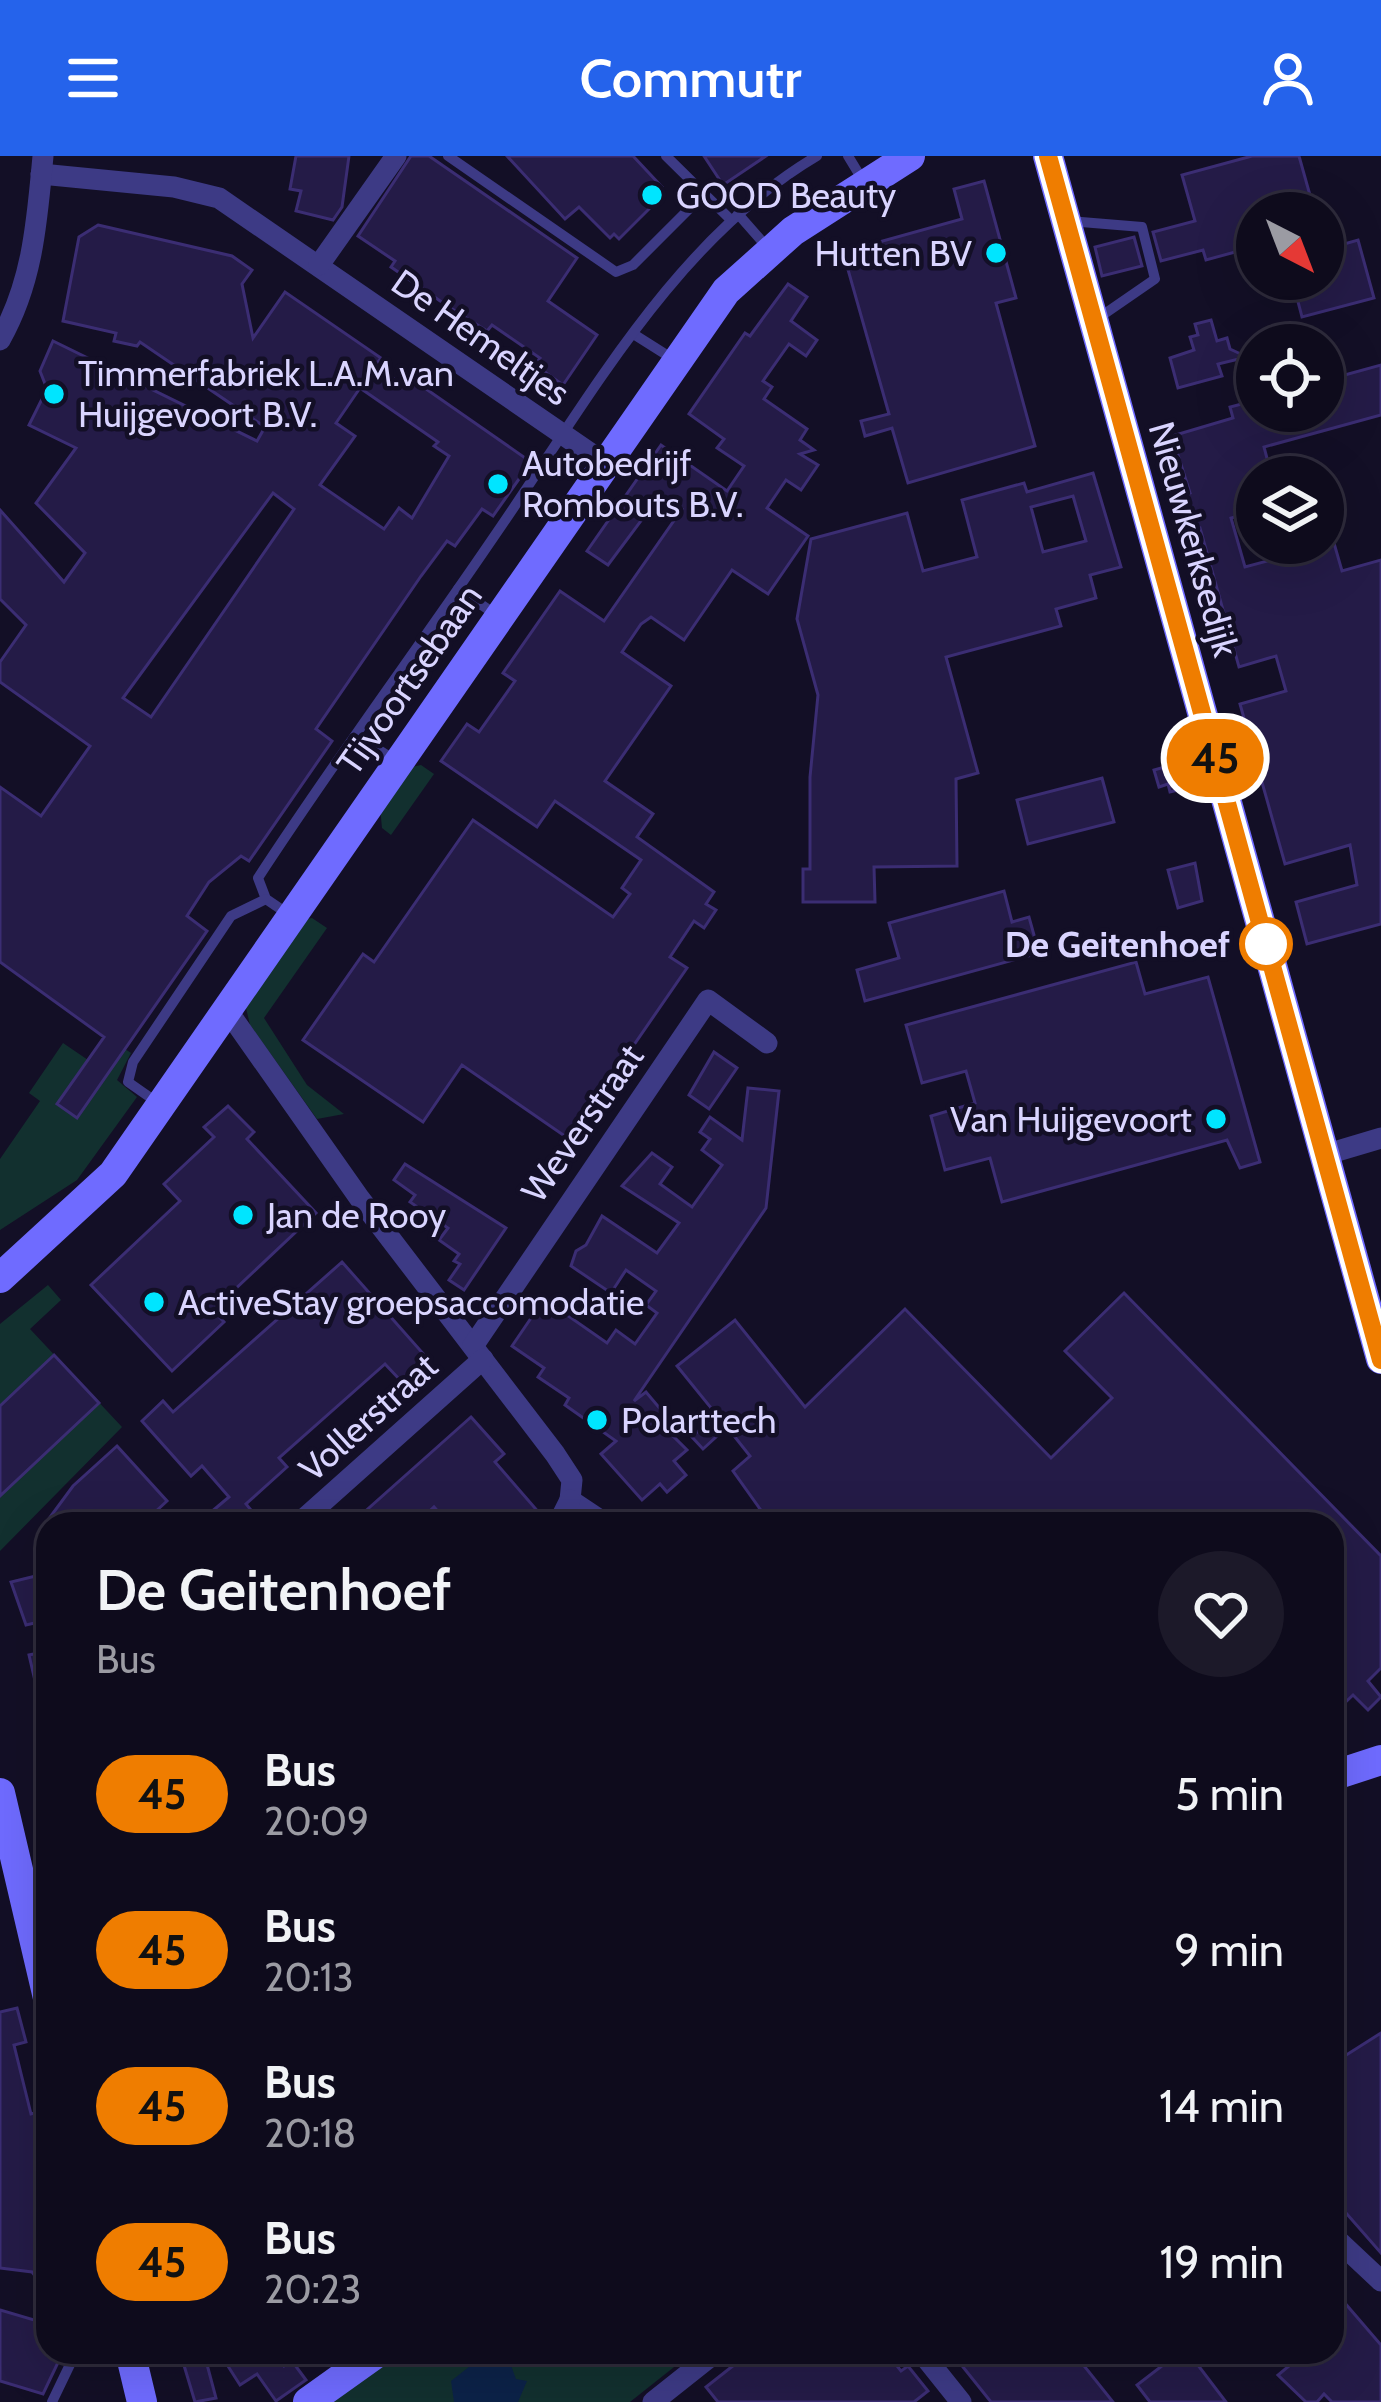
<!DOCTYPE html>
<style>
body{margin:0;font-family:Cabin,sans-serif;background:#1c1929;color:#f1f3f6;height:100vh;display:flex;flex-direction:column;font-size:45px;white-space:nowrap}
*{box-sizing:border-box;margin:0}
p{font-size:39px;color:#9b9ba3}
.icon{flex:none;width:66px;height:66px;fill:none;stroke:currentColor;stroke-width:2;stroke-linecap:round;stroke-linejoin:round}
.map{position:relative;flex:1;overflow:hidden}
.side{position:absolute;left:36px;top:1356px;width:1308px;height:852px;display:flex;flex-direction:column;background:#0e0b1c;border-radius:36px;box-shadow:0 12px 48px #0002,0 0 0 3px #2e2b3b}
.side>*{flex:none}
.badge{padding:0 24px;border-radius:39px;font-size:42px;line-height:78px}
.needle{width:78px;rotate:138deg}
.controls{position:absolute;left:1236px;top:36px;display:grid;gap:24px}
.controls a{display:grid;place-items:center;width:108px;height:108px;border-radius:50%;background:#0e0b1c;box-shadow:0 12px 48px #0002,0 0 0 3px #2e2b3b;font-size:60px}
.map>.badge{position:absolute;translate:-50% -50%;box-shadow:0 0 0 6px #fff}
.round{display:grid;place-items:center;flex:none;width:126px;height:126px;border-radius:63px;background:#1c1929}
.overview{display:flex;align-items:center;justify-content:space-between;height:204px;padding:0 60px}
h1{font-size:57px;font-weight:600;line-height:90px}
ul{padding:0;list-style:none}
li{display:flex;align-items:center;gap:36px;height:156px;padding:0 60px}
li div{flex:1}
li b{display:block;font-size:45px}
li em{font-style:normal}
li .badge{min-width:132px;font-weight:700;text-align:center}
header{display:flex;justify-content:space-between;align-items:center;height:156px;padding:0 60px;background:#2563eb;color:#fff;font-size:54px;font-weight:600}
.map>svg:first-child{display:block}
.green{fill:#12302f}
.water{fill:#0c2248}
.building{fill:#241b47;stroke:#3b2d73;stroke-width:3;fill-rule:evenodd}
.lines{fill:none;stroke-linecap:round;stroke-linejoin:round}
.lane{stroke:#3d3a85;stroke-width:10}
.street{stroke:#3d3a85;stroke-width:21}
.secondary{stroke:#6f6bff;stroke-width:30}
.line-casing{stroke:#fff;stroke-width:27}
.line{stroke:#ef7d00;stroke-width:18}
.poi-dot{fill:#00e5ff;stroke:#130f26;stroke-width:4.5}
.stop-dot{fill:#fff;stroke:#ef7d00;stroke-width:6}
.labels{text-anchor:middle;dominant-baseline:central;stroke-width:9;stroke-linejoin:round;paint-order:stroke}
.poi-label{font-size:36px;fill:#d9d4ff;stroke:#130f26;text-anchor:start}
.street-label{font-size:36px;fill:#d9d4ff;stroke:#130f26}
.stop-label{font-size:36px;font-weight:bold;fill:#d9d4ff;stroke:#130f26;text-anchor:end}
</style>
<header><svg class="icon" aria-label="menu" viewBox="0 0 24 24"><path d="M4 6h16M4 12h16M4 18h16"/></svg>Commutr<svg class="icon" aria-label="person" viewBox="0 0 24 24"><circle cx="12" cy="8" r="4"/><path d="M4 21q1-7 8-7t8 7"/></svg></header>
<div class="map">
<svg width="1381" height="2246" viewBox="0 0 1381 2246">
<rect width="100%" height="100%" fill="#130f26"/>
<g class="green">
<polygon points="421,609 434,618 391,679 382,672 380,651 407,612"/>
<polygon points="312,762 327,772 264,862 307,929 344,958 317,963 250,869 246,852 301,764"/>
<polygon points="63,887 88,904 58,948 77,962 125,893 131,897 117,924 137,941 77,1024 0,1074 0,1003 40,945 29,937"/>
<polygon points="48,1129 61,1144 30,1173 122,1271 0,1395 0,1168"/>
<polygon points="401,2196 693,2196 630,2246 331,2246"/>
</g>
<polygon class="water" points="488,2196 506,2196 516,2223 527,2225 518,2246 454,2246 451,2225"/>
<g class="building">
<polygon points="296,0 349,0 342,51 333,64 296,55 301,35 290,33"/>
<polygon points="411,0 429,0 577,102 548,145 597,179 563,229 535,209 540,202 492,169 487,175 446,149 391,111 395,105 358,80"/>
<polygon points="507,0 633,0 662,31 659,34 663,39 619,83 614,78 610,82 579,51 565,63"/>
<polygon points="704,0 766,0 723,29"/>
<polygon points="1252,0 1299,0 1315,57 1257,57 1257,90 1206,104 1203,94 1161,105 1153,76 1195,65 1182,19"/>
<polygon points="984,25 1016,142 996,147 1035,290 908,327 892,272 865,280 861,265 889,258 843,96 962,63 954,33"/>
<path d="M98 69 232 100 252 114 242 128 253 182 285 136 381 202 375 210 400 227 406 219 531 306 493 360 482 353 455 390 447 385 421 420 316 573 332 585 249 705 241 700 209 726 187 760 207 775 77 962 57 948 104 881 0 806V631L41 660 90 590 0 526V506L26 469 0 443V354L64 426 85 397 36 347 76 292 29 269 47 233 40 215 53 185 257 285 265 271 140 186 137 190 114 185 116 177 63 165 79 81ZM360 232 438 286 434 290 449 300 412 362 399 352 384 373 320 329 355 280 336 267ZM273 337 294 353 151 561 123 542Z"/>
<polygon points="1134,81 1142,110 1102,120 1095,91"/>
<polygon points="1358,84 1374,142 1302,161 1292,123 1323,123 1323,94"/>
<polygon points="788,128 807,141 791,165 817,184 806,200 789,188 763,225 772,231 764,243 807,273 800,284 814,294 800,298 818,309 801,334 786,324 767,352 808,380 768,438 732,414 684,484 651,461 641,468 622,496 671,530 605,625 653,658 637,681 714,736 706,748 716,754 704,772 694,765 670,801 687,812 569,983 462,909 423,966 303,884 363,798 374,806 473,664 613,761 630,738 622,732 641,704 555,645 537,671 441,605 467,568 479,576 515,525 503,517 560,435 604,465 682,353 661,338 608,409 587,395 661,289 727,335 744,310 717,292 724,283 689,258 745,177 750,180"/>
<polygon points="1211,164 1217,185 1227,182 1230,193 1247,201 1218,208 1222,220 1178,232 1170,202 1194,194 1190,181 1198,179 1195,168"/>
<polygon points="1381,209 1381,259 1264,291 1272,321 1257,321 1257,355 1231,362 1245,411 1334,387 1342,415 1381,404 1381,768 1307,788 1296,746 1357,729 1350,689 1285,708 1240,548 1286,535 1276,500 1239,511 1200,372 1192,374 1182,339 1190,337 1172,280 1233,262 1230,251 1257,244 1257,255 1323,255 1323,225"/>
<path d="M1093 317 1121 411 1090 419 1096 442 1056 453 1061 470 946 501 978 617 956 623 957 710 874 711 875 746H803V713H810V621L818 539 797 463 811 383 907 357 923 415 977 401 962 344 1024 327 1027 336ZM1073 340 1086 385 1043 396 1031 351Z"/>
<polygon points="1189,604 1194,621 1185,624 1187,632 1170,636 1168,628 1159,631 1154,614"/>
<polygon points="1102,622 1114,666 1028,688 1017,644"/>
<polygon points="1195,707 1202,745 1178,752 1168,714"/>
<polygon points="1004,735 1012,766 1029,761 1039,797 865,845 857,814 899,802 889,767"/>
<polygon points="1136,806 1145,838 1208,821 1260,1006 1240,1012 1227,984 1002,1046 990,1002 945,1014 931,960 975,947 966,915 922,927 906,869"/>
<polygon points="714,896 737,912 709,953 689,939"/>
<polygon points="748,932 779,935 766,1052 634,1245 646,1236 668,1262 661,1268 687,1294 674,1305 686,1319 667,1336 660,1328 642,1344 601,1298 616,1285 565,1249 569,1242 538,1221 544,1212 512,1190 544,1143 607,1187 616,1174 635,1188 657,1157 646,1149 656,1135 626,1114 611,1137 571,1110 576,1095 586,1089 602,1060 657,1097 679,1067 622,1030 652,997 672,1011 660,1028 692,1051 722,1009 702,994 710,983 700,976 710,961 742,984"/>
<polygon points="228,950 254,976 247,983 316,1057 213,1154 224,1166 172,1215 91,1129 180,1045 164,1028 214,981 204,971"/>
<polygon points="405,1008 506,1072 464,1134 449,1124 460,1108 454,1105 459,1098 439,1084 448,1072 410,1046 415,1039 394,1024"/>
<polygon points="342,1106 427,1202 401,1225 385,1208 279,1302 287,1311 246,1348 251,1354 236,1368 220,1368 210,1357 229,1341 202,1310 191,1320 142,1265 163,1245 173,1256"/>
<polygon points="1124,1137 1381,1400 1381,1512 1368,1525 1381,1541 1368,1554 1353,1539 1332,1559 1332,1368 741,1368 760,1353 733,1315 750,1300 727,1271 703,1293 692,1281 716,1258 677,1210 735,1164 805,1251 905,1153 1051,1302 1112,1242 1065,1195"/>
<polygon points="54,1199 99,1247 0,1340 0,1250"/>
<polygon points="471,1261 504,1298 495,1306 541,1359 530,1368 449,1368 434,1351 416,1368 351,1368"/>
<polygon points="117,1290 167,1345 142,1368 45,1368 73,1330"/>
<polygon points="48,1417 48,1464 26,1469 11,1426"/>
<polygon points="48,1495 48,1555 42,1555 29,1499"/>
<polygon points="17,1852 26,1886 14,1889 31,1958 42,1955 45,1971 40,1972 47,1999 43,2000 48,2022 48,2136 32,2116 0,2112 0,1856"/>
<polygon points="1381,1877 1381,2097 1332,2041 1332,1908"/>
<polygon points="1344,2146 1381,2189 1381,2246 1332,2246 1324,2238 1317,2246 1306,2246 1278,2219 1289,2210 1284,2203 1293,2196 1332,2196 1332,2156"/>
<polygon points="0,2154 48,2168 48,2196 63,2196 43,2238 0,2225"/>
<polygon points="219,2196 274,2196 284,2210 292,2205 306,2224 276,2245 257,2218 240,2229"/>
<polygon points="759,2196 886,2196 901,2215 908,2210 928,2235 914,2246 718,2246 706,2231 748,2198 751,2202"/>
<polygon points="951,2196 1073,2196 1113,2246 991,2246"/>
<polygon points="1180,2196 1188,2196 1226,2246 1150,2246 1137,2229"/>
<polygon points="205,2201 216,2242 195,2246 183,2206"/>
</g>
<g class="lines">
<g class="lane">
<polyline points="448,0 616,116 633,109 704,38"/>
<polyline points="666,0 730,63"/>
<polyline points="848,0 865,28"/>
<polyline points="738,58 767,91"/>
<polyline points="1069,65 1142,71 1155,123 1097,163"/>
<polyline points="635,179 673,203"/>
<polyline points="458,433 495,458"/>
<polyline points="357,580 396,605"/>
<path d="M288 758 266 743 258 722C332 608 414 498 491 385 585 250 673 85 817 0"/>
<polyline points="158,947 128,926 133,906 231,760 266,743"/>
<polyline points="52,2246 76,2196"/>
</g>
<g class="street">
<polyline points="41,18 174,31 219,42 606,308"/>
<polyline points="319,109 396,0"/>
<path d="M0 184C33 126 37 65 43 0"/>
<polyline points="227,854 360,1043 555,1298 572,1324 570,1344 606,1368"/>
<polyline points="1324,999 1381,982"/>
<polyline points="473,1190 708,844 767,887"/>
<polyline points="298,1368 483,1203"/>
<polyline points="558,1368 570,1344"/>
<polyline points="1332,2079 1381,2125"/>
<polyline points="921,2196 961,2246"/>
<polyline points="653,2246 716,2196"/>
</g>
<g class="secondary">
<polyline points="1048,0 1381,1203"/>
<polyline points="0,1122 113,1018 726,135 793,75 910,0"/>
<polyline points="1332,1620 1381,1604"/>
<polyline points="0,1637 48,1842"/>
<polyline points="130,2196 142,2246"/>
<polyline points="308,2246 378,2196"/>
</g>
</g>
<g class="lines">
<defs>
<polyline id="line" points="1048,0 1381,1204"/>
</defs>
<use href="#line" class="line-casing"/>
<use href="#line" class="line"/>
</g>
<g class="poi-dot">
<circle cx="652" cy="39" r="12"/>
<circle cx="996" cy="97" r="12"/>
<circle cx="54" cy="238" r="12"/>
<circle cx="498" cy="328" r="12"/>
<circle cx="1216" cy="963" r="12"/>
<circle cx="243" cy="1059" r="12"/>
<circle cx="154" cy="1146" r="12"/>
<circle cx="597" cy="1264" r="12"/>
</g>
<circle class="stop-dot" cx="1266" cy="788" r="24"/>
<g class="labels">
<g class="poi-label">
<text x="676" y="39">GOOD Beauty</text>
<text x="972" y="97" text-anchor="end">Hutten BV</text>
<text x="78" y="217">Timmerfabriek L.A.M.van<tspan x="78" dy="41">Huijgevoort B.V.</tspan></text>
<text x="522" y="307">Autobedrijf<tspan x="522" dy="41">Rombouts B.V.</tspan></text>
<text x="1192" y="963" text-anchor="end">Van Huijgevoort</text>
<text x="267" y="1059">Jan de Rooy</text>
<text x="178" y="1146">ActiveStay groepsaccomodatie</text>
<text x="621" y="1264">Polarttech</text>
</g>
<g class="street-label">
<text transform="translate(481 181) rotate(35)">De Hemeltjes</text>
<text transform="translate(1194 383) rotate(74)">Nieuwkerksedijk</text>
<text transform="translate(409 523) rotate(-55)">Tijvoortsebaan</text>
<text transform="translate(582 967) rotate(-55)">Weverstraat</text>
<text transform="translate(368 1261) rotate(-42)">Vollerstraat</text>
</g>
<g class="stop-label">
<text x="1230" y="788">De Geitenhoef</text>
</g>
</g>
</svg>
<div class="controls">
<a><svg class="needle" viewBox="-14 -14 28 28"><path d="M0-13l5 13h-10z" fill="#e53935"/><path d="M0 13l5-13h-10z" fill="#9b9ba3"/></svg></a>
<a><svg class="icon" aria-label="locate" viewBox="0 0 24 24"><circle cx="12" cy="12" r="6"/><path d="M12 2v4M12 18v4M2 12h4M18 12h4"/></svg></a>
<a><svg class="icon" aria-label="layers" viewBox="0 0 24 24"><path d="M12 4l9 5-9 5-9-5zM3 14l9 5 9-5"/></svg></a>
</div>
<b class="badge" style="left:1215px;top:602px;background:#ef7d00;color:#111">45</b>
<section class="side">
<div class="overview"><div><h1>De Geitenhoef</h1><p>Bus</p></div><a class="round"><svg class="icon" aria-label="heart" viewBox="0 0 24 24"><path d="M12 20l-8-8c-3-5 5-10 8-4 3-6 11-1 8 4z"/></svg></a></div>
<ul>
<li><span class="badge" style="background:#ef7d00;color:#111">45</span><div><b>Bus</b><p>20:09</p></div><em>5 min</em></li>
<li><span class="badge" style="background:#ef7d00;color:#111">45</span><div><b>Bus</b><p>20:13</p></div><em>9 min</em></li>
<li><span class="badge" style="background:#ef7d00;color:#111">45</span><div><b>Bus</b><p>20:18</p></div><em>14 min</em></li>
<li><span class="badge" style="background:#ef7d00;color:#111">45</span><div><b>Bus</b><p>20:23</p></div><em>19 min</em></li>
</ul>
</section>
</div>
